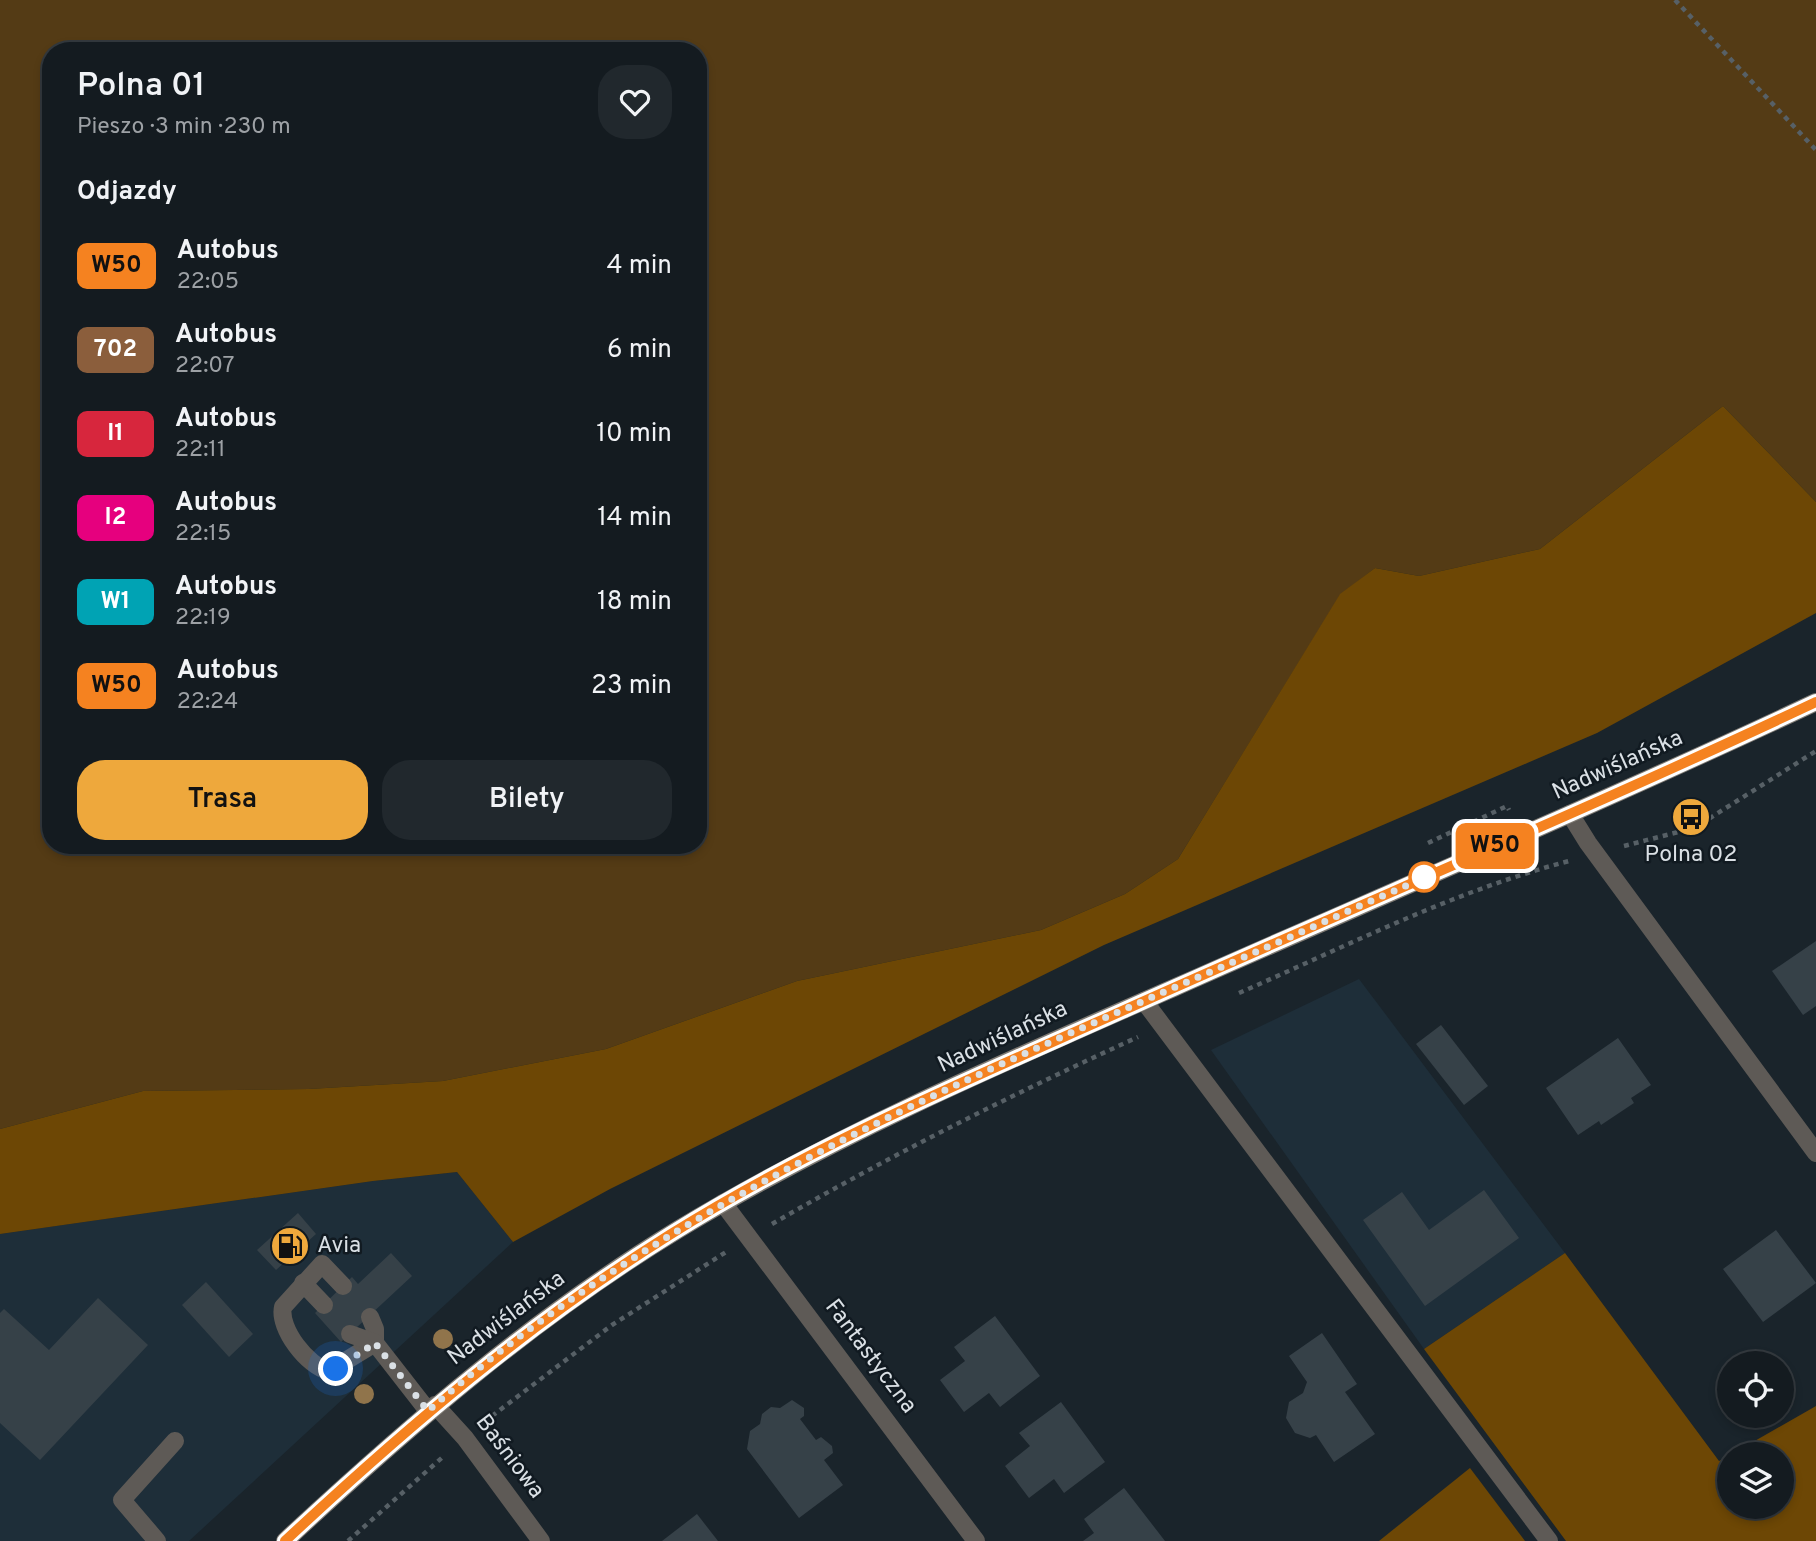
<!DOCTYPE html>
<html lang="pl">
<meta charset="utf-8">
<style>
body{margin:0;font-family:Overpass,sans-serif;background:#21282d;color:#f1f3f6;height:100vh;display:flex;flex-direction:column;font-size:26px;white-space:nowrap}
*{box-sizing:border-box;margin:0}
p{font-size:23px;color:#9da1a5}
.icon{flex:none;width:38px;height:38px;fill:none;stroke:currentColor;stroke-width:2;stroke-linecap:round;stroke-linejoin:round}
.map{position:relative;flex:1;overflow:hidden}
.panel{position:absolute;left:42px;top:42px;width:665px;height:812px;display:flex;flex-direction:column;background:#141b20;border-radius:28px;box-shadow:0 4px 10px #0003,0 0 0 2px #33393e}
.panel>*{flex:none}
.badge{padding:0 14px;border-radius:10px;font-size:24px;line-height:46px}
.buttons{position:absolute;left:1717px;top:1351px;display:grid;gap:14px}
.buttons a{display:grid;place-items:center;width:77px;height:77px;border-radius:50%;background:#141b20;box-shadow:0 4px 10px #0003,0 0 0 2px #33393e;font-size:35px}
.you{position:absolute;width:35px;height:35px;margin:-18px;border:5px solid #fff;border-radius:50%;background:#1a73e8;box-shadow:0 0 0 10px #1a73e833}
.map>.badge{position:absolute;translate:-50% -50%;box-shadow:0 0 0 4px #fff}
h2{padding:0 35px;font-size:26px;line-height:63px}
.round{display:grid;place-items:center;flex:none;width:74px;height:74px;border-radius:28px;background:#21282d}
.head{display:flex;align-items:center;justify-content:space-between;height:119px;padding:0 35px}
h1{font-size:33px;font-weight:600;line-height:52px}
.action{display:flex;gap:14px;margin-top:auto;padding:14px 35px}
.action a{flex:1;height:80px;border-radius:28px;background:#eea83c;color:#111;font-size:28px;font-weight:600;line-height:80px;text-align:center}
.action a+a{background:#21282d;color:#f1f3f6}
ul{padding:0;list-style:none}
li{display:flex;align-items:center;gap:21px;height:84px;padding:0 35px}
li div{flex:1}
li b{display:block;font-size:26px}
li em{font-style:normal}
li .badge{min-width:77px;font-weight:700;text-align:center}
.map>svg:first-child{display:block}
.built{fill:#1e2e39}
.green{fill:#543b15;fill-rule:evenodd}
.forest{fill:#6d4705}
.building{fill:#364148}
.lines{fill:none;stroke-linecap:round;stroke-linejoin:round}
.path{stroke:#576066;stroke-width:4.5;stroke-dasharray:5 5;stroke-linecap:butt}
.lane{stroke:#5e5a56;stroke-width:18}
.street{stroke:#5e5a56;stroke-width:18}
.secondary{stroke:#7f7a73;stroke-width:18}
.tree{fill:#90744b}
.line-casing{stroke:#fff;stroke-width:16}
.line{stroke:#f58220;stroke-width:10}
.walk{stroke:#dae0e5;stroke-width:7;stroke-dasharray:0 12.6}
.stop-dot{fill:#fff;stroke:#f58220;stroke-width:3.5}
.labels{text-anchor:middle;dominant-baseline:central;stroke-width:5;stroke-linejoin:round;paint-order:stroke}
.street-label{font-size:23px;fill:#dae0e5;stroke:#111a21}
.poi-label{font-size:23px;fill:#dae0e5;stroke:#111a21}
</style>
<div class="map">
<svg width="1816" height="1541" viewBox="0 0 1816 1541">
<rect width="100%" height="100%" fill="#1a242b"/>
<g class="built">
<polygon points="1359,979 1565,1253 1424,1349 1211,1050"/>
<polygon points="457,1172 513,1242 189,1541 0,1541 0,1234 373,1181"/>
</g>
<path class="green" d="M0 0H1816V502L1723 406 1540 549 1419 576 1375 568 1340 595 1178 859 1125 894 1041 930 797 981 606 1049 443 1081 309 1089 143 1091 0 1129ZM51 51H698V845H51Z"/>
<g class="forest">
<polygon points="1723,406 1816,502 1816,613 1597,733 1104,945 610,1189 513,1242 457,1172 373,1181 0,1234 0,1129 143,1091 309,1089 443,1081 606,1049 797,981 1041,930 1125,894 1178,859 1340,594 1375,568 1419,576 1540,549"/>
<polygon points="1565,1253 1719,1461 1729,1456 1729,1507 1782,1507 1782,1454 1732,1454 1816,1406 1816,1541 1566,1541 1424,1349"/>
<polygon points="1470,1468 1525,1541 1379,1541"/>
</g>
<g class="building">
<polygon points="1816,941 1816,1006 1803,1015 1772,971"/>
<polygon points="1441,1025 1488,1086 1464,1105 1416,1044"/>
<polygon points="1618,1038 1651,1085 1631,1098 1634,1103 1601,1125 1599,1121 1578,1135 1546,1088"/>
<polygon points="1484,1190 1519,1238 1425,1306 1363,1220 1402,1192 1429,1230"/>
<polygon points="298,1213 316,1234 276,1270 257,1250"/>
<polygon points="1776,1230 1816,1283 1763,1322 1723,1269"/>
<polygon points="391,1253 412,1276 341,1342 315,1313 352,1277 358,1284"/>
<polygon points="206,1282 253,1334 229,1357 182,1305"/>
<polygon points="98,1298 148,1345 40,1460 0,1423 0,1313 4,1309 49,1350"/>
<polygon points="995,1316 1040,1376 1000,1407 989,1393 964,1412 940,1380 965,1361 954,1347"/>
<polygon points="1322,1333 1357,1384 1345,1392 1375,1434 1334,1462 1316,1435 1310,1438 1295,1433 1286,1418 1289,1402 1303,1393 1307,1382 1289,1356"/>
<polygon points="792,1400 804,1408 804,1416 800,1419 816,1440 821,1437 832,1446 833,1453 824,1460 843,1485 799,1518 747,1449 750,1431 760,1424 762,1414 771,1407 780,1408"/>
<polygon points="1061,1402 1105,1462 1064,1493 1054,1479 1029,1498 1005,1466 1030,1446 1019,1433"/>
<polygon points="1124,1488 1165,1541 1083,1541 1094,1533 1084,1519"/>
<polygon points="697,1514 718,1541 662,1541"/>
</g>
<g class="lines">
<g class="path">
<polyline points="1675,0 1816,150"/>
<polyline points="1428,843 1507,806 1509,810"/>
<polyline points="1624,846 1686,830 1710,818 1816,751"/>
<path d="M1239 993C1347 946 1454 891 1569 861"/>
<path d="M772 1224C891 1155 1013 1094 1138 1037"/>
<polyline points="484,1422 612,1325 726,1252"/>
<polyline points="348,1541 445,1455"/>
</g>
<g class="lane">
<polyline points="1570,814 1588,843 1816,1153"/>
<polyline points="1144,1001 1549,1541"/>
<polyline points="303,1283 324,1305"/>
<path d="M343 1286 322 1264 283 1307C278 1328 308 1367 329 1371L375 1343"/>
<polyline points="370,1317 375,1329 375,1343 428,1411"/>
<polyline points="350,1334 375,1343"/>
<polyline points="157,1541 122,1500 175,1441"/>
</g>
<g class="street">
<polyline points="723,1203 976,1541"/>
<polyline points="435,1405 465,1438 541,1541"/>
</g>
<path class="secondary" d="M285 1541C408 1427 534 1317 679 1229 837 1134 1009 1060 1178 986 1391 892 1605 801 1816 702"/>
</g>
<g class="tree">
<circle cx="443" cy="1339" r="10"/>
<circle cx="364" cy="1394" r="10"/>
</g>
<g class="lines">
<defs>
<path id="line" d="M285 1541C406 1428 530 1322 671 1234 813 1145 970 1079 1122 1011 1353 907 1587 810 1816 702"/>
</defs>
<use href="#line" class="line-casing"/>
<use href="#line" class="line"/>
<path class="walk" d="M336 1369 375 1343 428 1411C637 1227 894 1110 1148 999 1214 970 1280 942 1346 912 1372 900 1399 890 1424 877"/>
</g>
<defs>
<symbol id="bus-disc" viewBox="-11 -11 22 22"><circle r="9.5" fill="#eea83c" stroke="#111a21"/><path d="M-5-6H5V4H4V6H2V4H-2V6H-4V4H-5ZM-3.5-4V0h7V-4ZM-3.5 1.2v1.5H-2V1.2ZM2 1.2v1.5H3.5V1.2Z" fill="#111"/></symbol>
<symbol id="fuel-disc" viewBox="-11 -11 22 22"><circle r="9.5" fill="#eea83c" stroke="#111a21"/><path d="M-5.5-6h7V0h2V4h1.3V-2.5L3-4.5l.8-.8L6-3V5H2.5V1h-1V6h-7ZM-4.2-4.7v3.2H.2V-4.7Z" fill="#111"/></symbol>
</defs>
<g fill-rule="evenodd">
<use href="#bus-disc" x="1669" y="795" width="44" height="44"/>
<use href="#fuel-disc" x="268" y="1224" width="44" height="44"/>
</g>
<circle class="stop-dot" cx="1424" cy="877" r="14"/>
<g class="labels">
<g class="street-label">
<text transform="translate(1618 766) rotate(-24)">Nadwiślańska</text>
<text transform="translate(1003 1038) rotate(-25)">Nadwiślańska</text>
<text transform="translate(507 1319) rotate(-37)">Nadwiślańska</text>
<text transform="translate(870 1357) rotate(53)">Fantastyczna</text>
<text transform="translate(509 1457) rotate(53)">Baśniowa</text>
</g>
<g class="poi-label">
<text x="1691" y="855">Polna 02</text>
<text x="317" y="1246" text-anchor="start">Avia</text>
</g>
</g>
</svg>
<div class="buttons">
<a><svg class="icon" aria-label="locate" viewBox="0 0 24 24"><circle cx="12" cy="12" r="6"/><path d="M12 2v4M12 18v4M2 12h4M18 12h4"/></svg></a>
<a><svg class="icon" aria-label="layers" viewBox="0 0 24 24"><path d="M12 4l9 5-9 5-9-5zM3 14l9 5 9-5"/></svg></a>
</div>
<div class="you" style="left:336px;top:1369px"></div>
<b class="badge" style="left:1495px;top:846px;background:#f58220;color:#111">W50</b>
<section class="panel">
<div class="head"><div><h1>Polna 01</h1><p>Pieszo · 3 min · 230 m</p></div><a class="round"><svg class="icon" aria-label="heart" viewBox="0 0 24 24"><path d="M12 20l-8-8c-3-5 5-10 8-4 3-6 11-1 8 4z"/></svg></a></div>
<h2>Odjazdy</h2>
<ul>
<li><span class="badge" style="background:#f58220;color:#111">W50</span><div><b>Autobus</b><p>22:05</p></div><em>4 min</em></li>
<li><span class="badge" style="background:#8b5e3c;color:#fff">702</span><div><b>Autobus</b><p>22:07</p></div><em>6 min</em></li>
<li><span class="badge" style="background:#d7263d;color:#fff">I1</span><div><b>Autobus</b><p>22:11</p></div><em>10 min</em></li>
<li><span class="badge" style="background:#e6007e;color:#fff">I2</span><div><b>Autobus</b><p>22:15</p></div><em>14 min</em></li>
<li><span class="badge" style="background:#00a3b4;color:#fff">W1</span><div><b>Autobus</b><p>22:19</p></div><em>18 min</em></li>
<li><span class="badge" style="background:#f58220;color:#111">W50</span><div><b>Autobus</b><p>22:24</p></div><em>23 min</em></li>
</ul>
<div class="action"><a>Trasa</a><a>Bilety</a></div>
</section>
</div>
